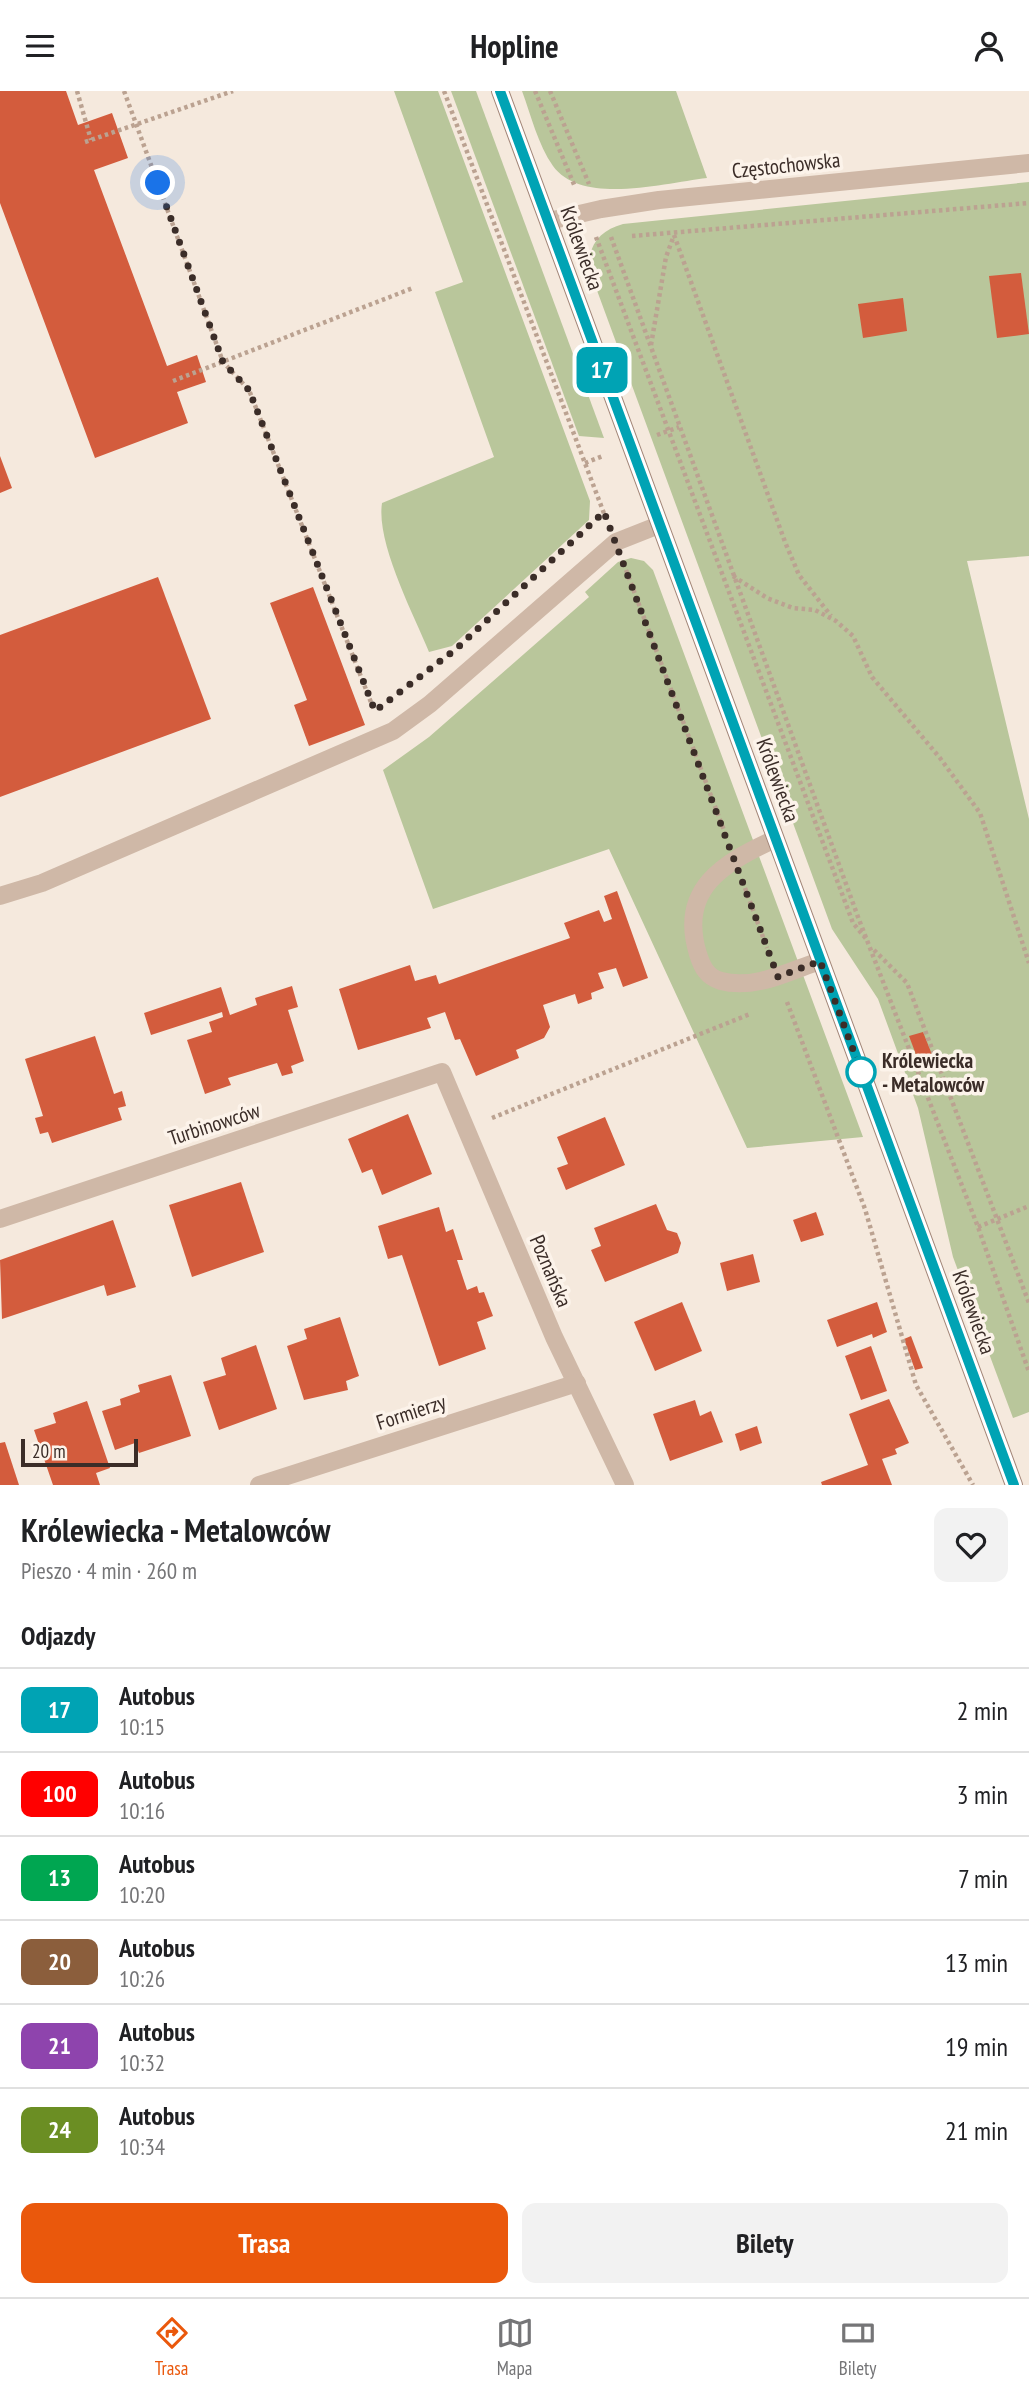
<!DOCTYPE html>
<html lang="pl">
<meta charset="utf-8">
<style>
body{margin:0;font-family:"PT Sans Narrow",sans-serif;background:#f2f2f2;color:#202124;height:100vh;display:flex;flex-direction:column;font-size:26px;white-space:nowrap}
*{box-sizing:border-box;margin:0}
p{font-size:23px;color:#757577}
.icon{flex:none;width:38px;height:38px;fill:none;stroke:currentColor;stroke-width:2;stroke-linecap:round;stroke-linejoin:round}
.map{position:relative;height:1394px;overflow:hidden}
.side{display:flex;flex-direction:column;background:#fff;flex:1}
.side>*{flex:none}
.badge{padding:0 14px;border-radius:10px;font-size:24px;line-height:46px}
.scale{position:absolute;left:21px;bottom:18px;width:117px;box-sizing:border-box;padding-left:7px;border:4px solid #3b2d28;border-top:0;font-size:19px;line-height:24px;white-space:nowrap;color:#3b2d28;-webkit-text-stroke:5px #fcf3ea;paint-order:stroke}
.you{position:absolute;width:35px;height:35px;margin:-18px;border:5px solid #fff;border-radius:50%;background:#1a73e8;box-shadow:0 0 0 10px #1a73e833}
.map>.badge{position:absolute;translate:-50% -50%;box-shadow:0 0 0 4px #fff}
h2{padding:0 21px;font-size:26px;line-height:63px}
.round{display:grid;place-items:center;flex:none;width:74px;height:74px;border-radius:14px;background:#f2f2f2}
.overview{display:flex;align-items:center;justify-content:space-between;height:119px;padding:0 21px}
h1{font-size:33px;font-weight:600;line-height:52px}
.button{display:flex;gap:14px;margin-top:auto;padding:14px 21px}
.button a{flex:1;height:80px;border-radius:14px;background:#ea580c;color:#fff;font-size:28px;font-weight:600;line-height:80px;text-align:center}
.button a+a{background:#f2f2f2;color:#202124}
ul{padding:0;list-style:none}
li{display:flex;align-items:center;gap:21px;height:84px;padding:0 21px;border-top:2px solid #e0e0e0}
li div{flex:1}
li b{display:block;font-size:26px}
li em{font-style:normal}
li .badge{min-width:77px;font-weight:700;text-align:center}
header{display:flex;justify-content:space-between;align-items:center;height:91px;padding:0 21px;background:#fff;font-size:32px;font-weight:600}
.dock{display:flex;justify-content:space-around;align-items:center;height:98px;border-top:2px solid #e0e0e0;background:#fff;font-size:19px;color:#757577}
.dock a{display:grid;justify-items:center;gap:4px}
.dock .active{color:#ea580c}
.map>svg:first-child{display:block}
.green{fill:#b9c69b}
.building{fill:#d35c3d}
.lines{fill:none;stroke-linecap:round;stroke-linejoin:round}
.path{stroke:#bba291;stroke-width:4.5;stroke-dasharray:3.5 3.5;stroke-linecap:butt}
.service{stroke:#cfb8a7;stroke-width:18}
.minor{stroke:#cfb8a7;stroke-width:18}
.secondary{stroke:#a38678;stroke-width:18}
.line-casing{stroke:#fff;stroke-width:16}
.line{stroke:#00a3b4;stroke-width:10}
.walk{stroke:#3b2d28;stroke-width:7;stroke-dasharray:0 12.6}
.stop-dot{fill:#fff;stroke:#00a3b4;stroke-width:3.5}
.labels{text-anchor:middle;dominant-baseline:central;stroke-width:7;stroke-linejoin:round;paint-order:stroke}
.street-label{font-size:21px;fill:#3b2d28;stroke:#fcf3ea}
.stop-label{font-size:21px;font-weight:bold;fill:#3b2d28;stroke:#fcf3ea;text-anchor:start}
</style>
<header><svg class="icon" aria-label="menu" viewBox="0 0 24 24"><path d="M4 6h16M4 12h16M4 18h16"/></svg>Hopline<svg class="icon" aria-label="person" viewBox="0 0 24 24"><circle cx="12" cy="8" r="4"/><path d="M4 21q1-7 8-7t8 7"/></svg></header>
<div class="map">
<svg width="1029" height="1394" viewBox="0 0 1029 1394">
<rect width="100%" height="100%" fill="#f5e9dd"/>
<g class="green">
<path d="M394 0H438L590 410 589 429 452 555 429 561C413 522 376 452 382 412L494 366 435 201 463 191Z"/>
<polygon points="451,0 476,0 604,347 579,345"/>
<path d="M522 0H676L707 87C664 92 582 115 553 75 538 54 531 24 522 0Z"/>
<path d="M1029 91V465L967 470 1029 728V1321L1013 1327 953 1166 918 1017 878 908 832 838 588 175C590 152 601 139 623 133Z"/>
<polygon points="631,467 644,470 653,479 863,1046 747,1057 609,758 433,818 383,679 429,646 589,506 585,501 618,471"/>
</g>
<g class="building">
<polygon points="0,0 66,0 78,34 112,22 128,67 94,79 167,275 197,264 206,291 177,301 188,332 95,367 0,112"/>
<polygon points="1021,182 1029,243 997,247 989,185"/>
<polygon points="903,207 907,240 863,247 858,213"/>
<polygon points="0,365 12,397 0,402"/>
<polygon points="158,486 211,628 0,706 0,544"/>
<polygon points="313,496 365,634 309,655 294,614 307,609 270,512"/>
<polygon points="617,800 648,887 623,896 616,877 598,882 604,897 591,902 592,908 578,913 575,903 543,914 550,936 544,947 516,959 519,967 476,985 460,948 455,949 445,921 427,927 431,937 358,959 339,898 410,874 415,890 436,884 439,893 570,847 564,832 599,819 604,831 612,828 604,805"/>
<polygon points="292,895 298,916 288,919 304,970 291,975 293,982 282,985 277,972 228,987 231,994 205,1003 187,949 212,941 209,931 223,926 222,921 151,944 144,922 221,896 230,924 257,914 255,907"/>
<polygon points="923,941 935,971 921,977 909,945"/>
<polygon points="95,945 114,1003 122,1000 126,1015 118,1017 122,1029 52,1052 48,1041 40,1043 35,1027 43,1025 25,968"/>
<polygon points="408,1023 432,1083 382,1104 372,1078 362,1082 348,1048"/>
<polygon points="605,1026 625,1074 566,1099 557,1077 568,1073 557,1046"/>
<polygon points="241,1091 264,1161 192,1186 169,1114"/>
<polygon points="656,1113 667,1139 677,1142 681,1152 678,1162 605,1191 591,1159 601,1155 594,1137"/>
<polygon points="439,1116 446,1141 453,1138 463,1169 457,1169 467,1199 477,1195 479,1202 484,1201 493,1225 477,1231 486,1258 439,1275 402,1164 388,1168 378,1135"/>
<polygon points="816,1121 824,1144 801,1151 793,1129"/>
<polygon points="113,1129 136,1196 107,1205 104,1194 2,1228 0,1169"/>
<polygon points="753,1163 760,1191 727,1200 720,1172"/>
<polygon points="682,1211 702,1260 655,1280 634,1231"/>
<polygon points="877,1211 887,1241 873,1247 872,1243 837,1256 827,1229"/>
<polygon points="340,1226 359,1285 346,1290 348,1299 304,1309 287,1255 307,1248 304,1238"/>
<polygon points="911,1245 923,1277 915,1279 904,1248"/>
<polygon points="256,1254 277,1318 219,1339 203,1291 226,1284 221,1267"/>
<polygon points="871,1255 887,1300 861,1309 845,1265"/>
<polygon points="171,1284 191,1345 139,1362 135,1352 115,1359 102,1320 121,1314 120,1308 140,1301 138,1294"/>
<polygon points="889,1308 909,1352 895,1358 897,1363 882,1368 892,1394 822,1394 821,1391 868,1374 849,1323"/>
<polygon points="695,1309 700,1325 711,1320 723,1351 670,1370 653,1323"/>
<polygon points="87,1310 110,1377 96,1382 100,1394 53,1394 34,1339 56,1332 53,1322"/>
<polygon points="757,1335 762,1352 740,1360 735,1343"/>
<polygon points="5,1351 19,1394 0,1394 0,1352"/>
</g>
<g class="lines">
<g class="path">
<polyline points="77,0 91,49"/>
<polyline points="124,0 223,271 249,299 374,619"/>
<polyline points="444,0 605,425"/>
<polyline points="535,0 575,96"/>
<polyline points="550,0 589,93"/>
<polyline points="85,51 233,0"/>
<polyline points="674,144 785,451 799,484 831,525"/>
<polyline points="632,145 1029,112"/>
<polyline points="596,146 853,832 867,849"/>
<polyline points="611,146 858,826 978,1136 1029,1281"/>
<polyline points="651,254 666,166 673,147"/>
<polyline points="173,290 413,197"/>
<polyline points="657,344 679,336"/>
<polyline points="585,372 603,365"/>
<polyline points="626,479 725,742"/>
<polyline points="733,485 767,507 793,517 815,519 836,530 853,545 872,586 940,667 980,722 1029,872"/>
<polyline points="745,797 767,857"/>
<polyline points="874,859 907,892 1029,1212"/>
<polyline points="787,911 865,1118 916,1294 973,1394"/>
<polyline points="492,1027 750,923"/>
<polyline points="978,1136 1029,1115"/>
</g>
<g class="service">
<path d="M775 748C723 772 678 798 698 863 702 876 707 886 721 890 755 899 789 880 820 870"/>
<polyline points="0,805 42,792 393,640 430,613 616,451 659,434"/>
</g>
<g class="minor">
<polyline points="549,130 601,118 659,109 1029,72"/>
<polyline points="0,1128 442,981 554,1246 625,1394"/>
<polyline points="259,1394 577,1292"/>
</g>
<polyline class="secondary" points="500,0 1014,1394"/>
</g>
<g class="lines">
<defs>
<polyline id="line" points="500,0 1014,1394"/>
</defs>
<use href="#line" class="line-casing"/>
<use href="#line" class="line"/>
<polyline class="walk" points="158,92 223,271 249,299 375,620 456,558 604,421 778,886 820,870 864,988 861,981"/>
</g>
<circle class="stop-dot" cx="861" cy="981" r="14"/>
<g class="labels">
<g class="street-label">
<text transform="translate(786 74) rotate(-6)">Częstochowska</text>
<text transform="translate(582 157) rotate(70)">Królewiecka</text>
<text transform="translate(778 689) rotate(70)">Królewiecka</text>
<text transform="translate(214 1033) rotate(-18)">Turbinowców</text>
<text transform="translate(551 1180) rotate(67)">Poznańska</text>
<text transform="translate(974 1221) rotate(70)">Królewiecka</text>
<text transform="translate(411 1321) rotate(-18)">Formierzy</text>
</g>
<g class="stop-label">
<text x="882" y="969">Królewiecka<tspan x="882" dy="24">- Metalowców</tspan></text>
</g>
</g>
</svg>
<div class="scale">20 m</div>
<div class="you" style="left:158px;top:92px"></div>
<b class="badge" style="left:602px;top:279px;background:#00a3b4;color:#fff">17</b>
</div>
<section class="side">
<div class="overview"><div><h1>Królewiecka - Metalowców</h1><p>Pieszo · 4 min · 260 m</p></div><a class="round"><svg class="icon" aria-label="heart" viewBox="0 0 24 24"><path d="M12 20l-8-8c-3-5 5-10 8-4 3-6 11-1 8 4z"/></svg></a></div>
<h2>Odjazdy</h2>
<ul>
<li><span class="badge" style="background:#00a3b4;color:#fff">17</span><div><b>Autobus</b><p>10:15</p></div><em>2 min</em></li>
<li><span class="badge" style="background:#f00;color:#fff">100</span><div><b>Autobus</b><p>10:16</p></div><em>3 min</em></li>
<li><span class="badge" style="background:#00a651;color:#fff">13</span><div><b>Autobus</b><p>10:20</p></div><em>7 min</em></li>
<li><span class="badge" style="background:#8b5e3c;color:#fff">20</span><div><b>Autobus</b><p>10:26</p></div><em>13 min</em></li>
<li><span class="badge" style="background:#8e44ad;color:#fff">21</span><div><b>Autobus</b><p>10:32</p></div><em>19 min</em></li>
<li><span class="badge" style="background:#6b8e23;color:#fff">24</span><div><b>Autobus</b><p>10:34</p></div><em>21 min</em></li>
</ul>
<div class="button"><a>Trasa</a><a>Bilety</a></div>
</section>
<nav class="dock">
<a class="active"><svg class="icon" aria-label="directions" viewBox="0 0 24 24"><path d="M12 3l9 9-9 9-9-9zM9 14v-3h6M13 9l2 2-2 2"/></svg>Trasa</a>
<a><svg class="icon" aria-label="map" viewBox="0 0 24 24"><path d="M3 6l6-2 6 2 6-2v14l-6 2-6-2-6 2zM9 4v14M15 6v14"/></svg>Mapa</a>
<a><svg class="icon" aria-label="tickets" viewBox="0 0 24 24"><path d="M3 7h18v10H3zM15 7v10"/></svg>Bilety</a>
</nav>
